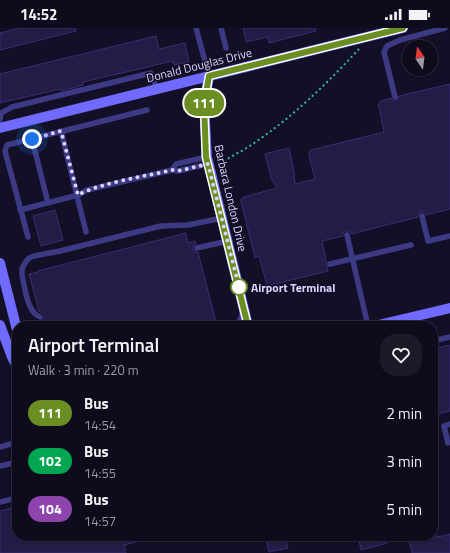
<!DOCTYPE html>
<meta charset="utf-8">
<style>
body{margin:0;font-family:"Titillium Web",sans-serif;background:#1c1929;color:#f1f3f6;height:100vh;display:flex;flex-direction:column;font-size:15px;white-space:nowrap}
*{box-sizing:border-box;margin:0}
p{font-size:13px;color:#9b9ba3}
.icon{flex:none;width:22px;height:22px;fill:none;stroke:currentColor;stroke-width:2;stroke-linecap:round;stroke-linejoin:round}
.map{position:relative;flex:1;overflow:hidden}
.panel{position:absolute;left:12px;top:293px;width:426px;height:220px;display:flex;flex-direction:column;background:#0e0b1c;border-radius:16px;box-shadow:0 1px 3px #0004,0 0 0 1px #2e2b3b}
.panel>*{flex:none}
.badge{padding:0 8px;border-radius:13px;font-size:14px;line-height:26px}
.needle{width:26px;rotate:346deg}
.fabs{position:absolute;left:402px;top:12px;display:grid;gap:8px}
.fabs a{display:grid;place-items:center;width:36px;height:36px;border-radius:50%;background:#0e0b1c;box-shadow:0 1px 3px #0004,0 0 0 1px #2e2b3b;font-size:20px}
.you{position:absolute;width:20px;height:20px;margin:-10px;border:3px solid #fff;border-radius:50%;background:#1a73e8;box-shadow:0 0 0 6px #1a73e833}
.map>.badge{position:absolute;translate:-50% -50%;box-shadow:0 0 0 2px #fff}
.round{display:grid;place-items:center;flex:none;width:42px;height:42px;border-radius:16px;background:#1c1929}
.overview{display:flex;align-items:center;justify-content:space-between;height:68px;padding:0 16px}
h1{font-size:19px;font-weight:600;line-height:30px}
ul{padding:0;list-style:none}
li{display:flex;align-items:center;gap:12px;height:48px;padding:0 16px}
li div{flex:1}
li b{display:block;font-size:15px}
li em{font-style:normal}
li .badge{min-width:44px;font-weight:700;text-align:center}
.status{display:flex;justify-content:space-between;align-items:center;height:28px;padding:0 20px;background:#0e0b1c;direction:ltr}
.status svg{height:11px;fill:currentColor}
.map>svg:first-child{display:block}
.building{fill:#241b47;stroke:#3b2d73}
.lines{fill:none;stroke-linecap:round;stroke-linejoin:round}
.path{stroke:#2fb8b0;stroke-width:2;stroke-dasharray:2 3;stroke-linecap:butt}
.lane{stroke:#3d3a85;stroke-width:5.5}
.secondary{stroke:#6f6bff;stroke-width:10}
.line-casing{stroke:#fff;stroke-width:9}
.line{stroke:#6b8e23;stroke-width:6}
.walk{stroke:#d9d4ff;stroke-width:4;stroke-dasharray:0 7.2}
.stop-dot{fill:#fff;stroke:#6b8e23;stroke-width:2}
.labels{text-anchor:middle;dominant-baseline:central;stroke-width:3;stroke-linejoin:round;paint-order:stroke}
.street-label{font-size:12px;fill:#d9d4ff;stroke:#130f26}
.stop-label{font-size:12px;font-weight:bold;fill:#d9d4ff;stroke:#130f26;text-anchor:start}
</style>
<div class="status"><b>14:52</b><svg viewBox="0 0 49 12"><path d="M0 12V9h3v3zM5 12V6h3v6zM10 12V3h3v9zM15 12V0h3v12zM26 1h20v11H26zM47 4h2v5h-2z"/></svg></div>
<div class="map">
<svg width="450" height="525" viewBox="0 0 450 525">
<rect width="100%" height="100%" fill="#130f26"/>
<g class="building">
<polygon points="20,0 76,0 76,3 0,22 0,5"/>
<polygon points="243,0 315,0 316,3 269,15 268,9 246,14"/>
<polygon points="156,8 159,21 185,15 189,34 174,37 173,33 83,54 83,57 61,63 60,61 0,75 0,46"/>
<polygon points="450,56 450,181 426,187 424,184 421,184 418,186 418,189 351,206 349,203 346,203 343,205 343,208 322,213 328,243 267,258 259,228 255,230 241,174 241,171 244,169 277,160 271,150 265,126 289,120 294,143 295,156 315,151 309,127 309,124 311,122 384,104 379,79 378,77 381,73 391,70 393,73 396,73 399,68"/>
<polygon points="55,182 63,212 41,218 33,188"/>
<polygon points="186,205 188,215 195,213 196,216 193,218 193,221 195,224 198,224 217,298 42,298 41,293 44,291 44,287 39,283 29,246 38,244 38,243"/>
<polygon points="450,317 450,383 433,387 433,321"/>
<polygon points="15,479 17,486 17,508 147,508 147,511 124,517 126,525 0,525 0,483"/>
<polygon points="450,506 450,525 412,525 409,512 425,508 438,508 438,509"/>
<polygon points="265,508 285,508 288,520 269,524"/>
<polygon points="358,508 385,508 387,515 361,522"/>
</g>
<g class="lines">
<path class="path" d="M220 137C228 129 239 125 248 119 256 114 264 108 271 103 303 79 331 51 359 21"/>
<g class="lane">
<polyline points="196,0 209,48"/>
<polyline points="221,0 226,20"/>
<polyline points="395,69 384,24 387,18 400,12 445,0"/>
<polyline points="0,92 1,85 12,79 151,45 157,61"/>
<polyline points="61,103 86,204"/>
<polyline points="32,111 48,175"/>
<polyline points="172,142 176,136 207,129"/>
<polyline points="20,182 78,167 87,162 172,142 178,143 208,136"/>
<polyline points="422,188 428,213 450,208"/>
<polyline points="347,207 368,298"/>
<polyline points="28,209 5,123 7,117 147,82"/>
<polyline points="197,220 228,213"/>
<polyline points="330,236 411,217"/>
<path d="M40 289C27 284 25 260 22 247V241L25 235 29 230 34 228 60 223 161 198 188 197 222 190"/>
<polyline points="236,298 240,292 243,284"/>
<polyline points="433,313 450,309"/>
<polyline points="450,396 444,398 448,415 450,414"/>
<polyline points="0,419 17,414"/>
<polyline points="0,438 17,434"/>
<polyline points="0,474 17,470"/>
</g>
<g class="secondary">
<polyline points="209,48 204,76 207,129 248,298"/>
<polyline points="0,100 403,0"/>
<polyline points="0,235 17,302"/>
<polyline points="0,297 12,329 17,338"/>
<polyline points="374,298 450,280"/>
</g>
</g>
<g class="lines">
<defs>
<polyline id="line" points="248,298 206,129 204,76 209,48 403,0"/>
</defs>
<use href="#line" class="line-casing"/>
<use href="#line" class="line"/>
<path class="walk" d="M32 111 61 103 78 167C103 154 143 149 172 142L178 143 208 136 239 259"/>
</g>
<circle class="stop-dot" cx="239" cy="259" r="8"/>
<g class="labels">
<g class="street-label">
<text transform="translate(199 37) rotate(-14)">Donald Douglas Drive</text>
<text transform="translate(231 170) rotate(77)">Barbara London Drive</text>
</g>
<g class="stop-label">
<text x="251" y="259">Airport Terminal</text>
</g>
</g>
</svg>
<div class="fabs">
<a><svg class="needle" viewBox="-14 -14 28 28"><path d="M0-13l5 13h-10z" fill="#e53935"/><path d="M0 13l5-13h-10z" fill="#9b9ba3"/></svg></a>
</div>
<div class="you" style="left:32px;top:111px"></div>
<b class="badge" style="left:204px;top:75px;background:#6b8e23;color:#fff">111</b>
<section class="panel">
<div class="overview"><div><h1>Airport Terminal</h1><p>Walk · 3 min · 220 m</p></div><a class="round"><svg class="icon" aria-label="heart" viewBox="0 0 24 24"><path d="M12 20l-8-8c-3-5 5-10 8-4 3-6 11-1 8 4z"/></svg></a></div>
<ul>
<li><span class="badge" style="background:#6b8e23;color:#fff">111</span><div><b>Bus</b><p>14:54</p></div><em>2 min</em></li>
<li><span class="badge" style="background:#00a651;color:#fff">102</span><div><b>Bus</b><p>14:55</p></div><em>3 min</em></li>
<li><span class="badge" style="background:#8e44ad;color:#fff">104</span><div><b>Bus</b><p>14:57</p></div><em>5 min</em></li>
</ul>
</section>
</div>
